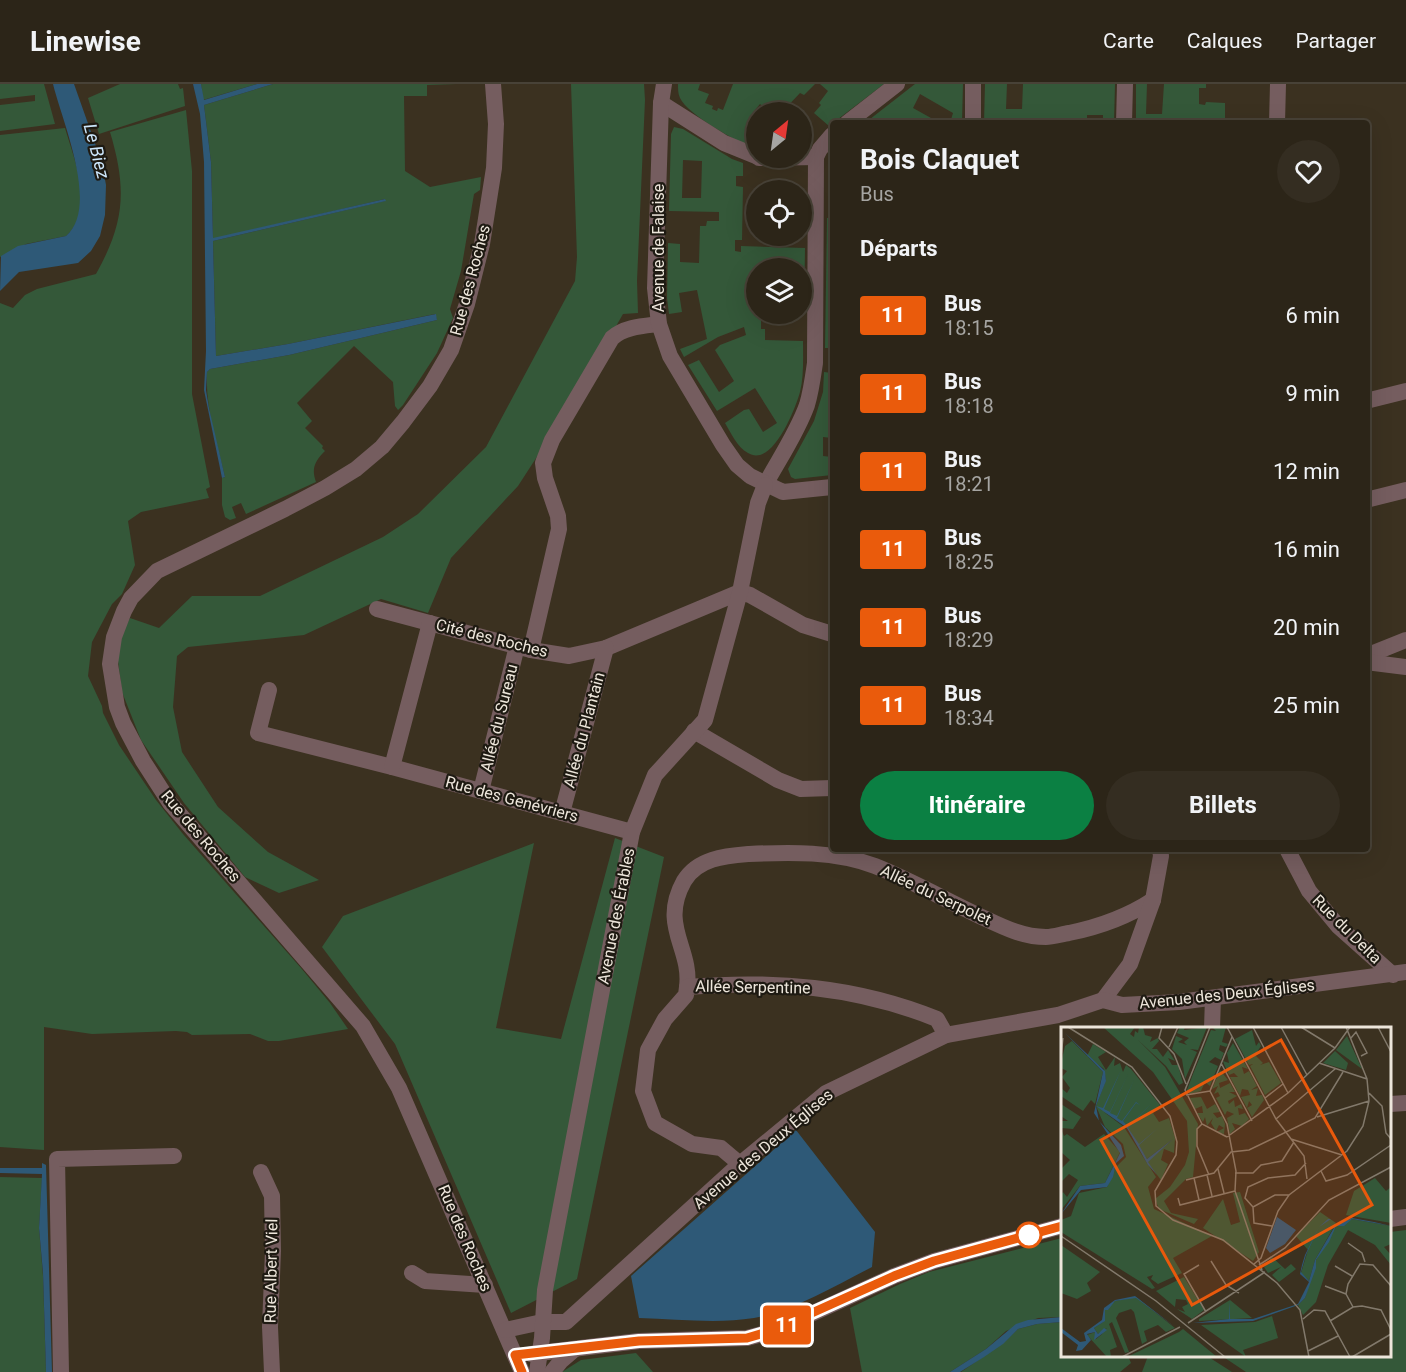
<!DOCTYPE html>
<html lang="fr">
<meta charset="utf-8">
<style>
body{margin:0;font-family:Roboto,sans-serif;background:#342d21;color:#f1f3f6;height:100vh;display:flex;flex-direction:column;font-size:22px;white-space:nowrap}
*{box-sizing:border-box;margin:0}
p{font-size:20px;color:#a6a5a2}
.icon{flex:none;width:33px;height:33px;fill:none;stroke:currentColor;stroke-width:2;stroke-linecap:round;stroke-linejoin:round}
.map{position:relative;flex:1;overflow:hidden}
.details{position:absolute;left:830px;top:36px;width:540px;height:732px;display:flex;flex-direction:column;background:#2c2518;border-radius:6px;box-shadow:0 6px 24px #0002,0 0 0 2px #484237}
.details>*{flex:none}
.badge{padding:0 12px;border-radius:4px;font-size:21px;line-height:39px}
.needle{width:39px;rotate:29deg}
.buttons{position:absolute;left:746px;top:18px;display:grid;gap:12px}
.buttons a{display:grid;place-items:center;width:66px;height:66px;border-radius:50%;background:#2c2518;box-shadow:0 6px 24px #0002,0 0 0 2px #484237;font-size:30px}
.map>.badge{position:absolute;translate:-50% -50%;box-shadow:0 0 0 3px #fff}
h2{padding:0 30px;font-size:22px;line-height:54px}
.round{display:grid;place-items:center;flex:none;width:63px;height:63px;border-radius:32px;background:#342d21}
.overview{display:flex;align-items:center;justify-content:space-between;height:102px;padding:0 30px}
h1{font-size:28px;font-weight:700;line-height:45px}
.primary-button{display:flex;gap:12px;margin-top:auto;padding:12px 30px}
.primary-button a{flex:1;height:69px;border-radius:36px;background:#0b8043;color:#fff;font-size:24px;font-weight:700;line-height:69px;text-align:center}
.primary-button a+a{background:#342d21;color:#f1f3f6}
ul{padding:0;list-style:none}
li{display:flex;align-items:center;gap:18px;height:78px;padding:0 30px}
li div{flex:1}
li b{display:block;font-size:22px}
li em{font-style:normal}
li .badge{min-width:66px;font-weight:700;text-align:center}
header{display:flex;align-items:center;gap:36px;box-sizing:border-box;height:84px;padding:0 30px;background:#2c2518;border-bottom:2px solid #484237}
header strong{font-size:28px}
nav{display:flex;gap:33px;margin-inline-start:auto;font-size:21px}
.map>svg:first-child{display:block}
.green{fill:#345839;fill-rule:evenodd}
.water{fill:#2e5977}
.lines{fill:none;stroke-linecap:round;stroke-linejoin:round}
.minor{stroke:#755d5f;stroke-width:16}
.tertiary{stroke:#755d5f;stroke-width:16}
.line-casing{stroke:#fff;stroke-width:14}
.line{stroke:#ea5b0c;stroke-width:9}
.stop-dot{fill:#fff;stroke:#ea5b0c;stroke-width:3}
.labels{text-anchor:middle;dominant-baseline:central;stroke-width:4.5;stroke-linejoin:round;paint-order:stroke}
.street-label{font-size:16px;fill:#ede6db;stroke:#1e1a12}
.water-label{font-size:18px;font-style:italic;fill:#cde7fc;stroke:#1e1a12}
.inset-road{fill:none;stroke:#82796b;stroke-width:1.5}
.view{fill:#e8590c;fill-opacity:0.15;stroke:#e8590c;stroke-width:3}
.inset-edge{fill:none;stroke:#ede6db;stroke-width:3}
</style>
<header>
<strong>Linewise</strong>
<nav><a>Carte</a><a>Calques</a><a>Partager</a></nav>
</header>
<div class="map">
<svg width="1406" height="1288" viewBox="0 0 1406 1288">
<rect width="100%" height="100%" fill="#3b3120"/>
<g class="green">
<polygon points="0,0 44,0 55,40 0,47 0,21 35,17 35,11 0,15"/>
<polygon points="120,0 178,0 180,5 183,4 185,22 99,50 88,14"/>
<polygon points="201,0 257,0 203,16"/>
<path d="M273 0H457L427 1V12H404L405 87 430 103 481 93 480 106 474 110 461 187 450 225 453 234 437 269 403 321 398 326 395 322 393 298 354 262 297 319 312 337 305 344 323 362 322 364 325 367C315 377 311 384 316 398L246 430 241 419 232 423 236 434 230 436 225 433 222 421V394L225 393C217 358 205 323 207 288L210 285 289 271 437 236 435 230 288 260 216 272 213 157 385 117V115L213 155 211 78 204 21Z"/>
<polygon points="571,0 644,0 645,16 637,197 638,229 623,230 575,314 518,402 451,474 428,529 381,515 304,551 188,563 177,572 173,623 182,668 218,723 268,768 319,796 279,809 245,793 184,719 141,656 122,608 116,561 130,534 159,544 192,512 260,512 383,453 418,430 486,363 575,197 577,173"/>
<path d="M678 0H700L698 6 709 10 705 19 713 22 712 25 717 27 718 24 723 26 733 0H815L804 11 800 9 782 28H770L760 20 755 26 758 28H756V58L752 64C735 56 688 31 680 14 678 10 678 5 678 0Z"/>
<polygon points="820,0 884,0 829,42 814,29 821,21 819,19 828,7"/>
<polygon points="915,0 963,0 962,39 950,39 953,29 920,10 913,24 940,39 865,39"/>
<polygon points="985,0 1007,0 1006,25 1022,25 1023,0 1115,0 1114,39 1103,39 1103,31 1087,31 1087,39 984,39"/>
<polygon points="1136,0 1147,0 1146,30 1162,30 1164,0 1206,0 1206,4 1199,4 1199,20 1205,21 1206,18 1225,19 1225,39 1136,39"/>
<path d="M186 26 192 87V310L210 403 206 405 209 414 141 428 128 437 135 481 122 510 112 520 92 558 88 592 102 622 103 629 119 661 156 716 183 750 301 884 330 919 348 945 279 957H268L250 950 192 951 187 948 176 947 92 950 44 943V1066L0 1063V219L13 224 25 211 37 205 96 190C125 138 127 105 110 48Z"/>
<path d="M674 43 683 45 732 75 743 79V92H736V102L743 103 742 156H735V167L741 168V162L805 164 804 229H801V184H756V230H761V245H765V256L803 257C803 274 804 292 800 308 795 326 772 384 748 369 737 363 731 349 725 339L744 326 749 325 763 348 777 339 755 304 717 327 688 281 699 276 719 308 734 297 715 266 720 261 746 251 744 243 718 253 684 273 680 265 707 255 697 206 679 209 682 228 669 230 667 214 668 159 680 160V178L699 179 700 142H706L707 137H719V128L669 127 671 50ZM683 76 702 77 701 114H682Z"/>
<path d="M65 44C74 75 96 126 66 152L26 160 0 173V51Z"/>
<polygon points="827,134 832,134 832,264 825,264"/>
<polygon points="824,288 832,289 832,354 823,353 823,372 832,373 832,391 795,395 791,393 788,385 814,337 823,308"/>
<polygon points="615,754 664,773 577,1195 511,1229 395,960 322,863 343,832 534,759 496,944 561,955"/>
<polygon points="0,1093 42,1094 39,1144 43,1192 46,1288 0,1288"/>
<polygon points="1406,1146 1406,1288 1246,1288 1222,1272 1390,1272 1390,1148"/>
<polygon points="1062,1154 1062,1233 1038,1234 1006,1247 986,1265 950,1288 862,1288 850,1224 900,1200 929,1188"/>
<polygon points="1062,1238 1062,1272 1128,1272 1131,1279 1120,1288 961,1288 1003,1259 1018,1245 1037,1240"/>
<polygon points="636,1269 653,1288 562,1288 581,1276"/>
<polygon points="1148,1272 1207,1272 1232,1288 1142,1288"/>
</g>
<g class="water">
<path d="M53 0H74L102 79 106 101 105 131 100 152 91 167 78 179 19 188 0 207 1 172 18 162 66 152C100 123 62 37 53 0Z"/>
<polygon points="193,0 201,0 204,16 257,0 273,0 204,21 211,78 213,154 385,115 386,117 213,157 216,272 288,260 436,230 437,236 289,271 210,285 207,288 206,306 209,324 225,393 222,394 204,306 206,267 204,78 200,30"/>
<path d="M796 1046 875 1148 872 1183C835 1202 795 1226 754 1234 717 1240 677 1235 639 1234L631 1192Z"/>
<polygon points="42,1079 46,1081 52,1288 46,1288 43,1189 39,1144 42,1090 0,1089 0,1084 42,1084"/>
<polygon points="1062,1233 1062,1238 1037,1240 1018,1245 1003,1260 984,1273 960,1288 950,1288 986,1265 1016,1240 1028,1236"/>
</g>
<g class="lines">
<g class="minor">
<polyline points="661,19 724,59 756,72"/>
<polyline points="847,39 897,0"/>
<polyline points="973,39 973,0"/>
<polyline points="1277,39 1278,0"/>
<polyline points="759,74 816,73"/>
<path d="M765 401C779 375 797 349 807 321 811 308 813 293 815 279L816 73 820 65 832 51"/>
<polyline points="1366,416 1406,406"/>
<polyline points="377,525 531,566 569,572 606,564 740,508 750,511 803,541 832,550"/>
<path d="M531 566 559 445 558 432 545 394 543 379 552 356 612 254C624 243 643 242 659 240"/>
<polyline points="1366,572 1406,556"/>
<polyline points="1366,578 1406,583"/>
<polyline points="269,606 258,649 392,683 632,748"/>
<polyline points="694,647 778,696 801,705 832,704"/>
<polyline points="392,683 430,539"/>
<polyline points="481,707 517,562"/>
<polyline points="562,729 606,564"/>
<polyline points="1287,765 1309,807 1338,842 1393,891"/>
<path d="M687 903C692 864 659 842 684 797 698 774 725 772 749 770 790 768 835 767 875 782 913 797 949 818 986 835 1005 844 1024 853 1046 853 1053 853 1062 850 1069 849 1099 843 1127 833 1153 816"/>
<polyline points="1212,944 1213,914"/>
<polyline points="1390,1020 1406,1019"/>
<path d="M740 1080 721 1064 692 1060 655 1039 643 1007 648 966 665 935 686 911 687 903C774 896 855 902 937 935L946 951"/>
<polyline points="261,1088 272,1112 273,1167 270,1243 272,1288"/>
<polyline points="412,1189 425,1197 485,1201"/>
<polyline points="61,1288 57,1075 174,1072"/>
</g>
<g class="tertiary">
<polyline points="493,0 496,40 494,84 482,160 467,220 451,266 430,302 403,338 382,363 356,385 325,404 285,425 157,487 131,514 124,527 114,553 110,580 117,623 123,639 143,677 170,719 363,942 399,1004 522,1288"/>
<polyline points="664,0 661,19 655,204 659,240 670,272 723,361 737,381 750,392 783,408 832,403"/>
<polyline points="1124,39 1125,0"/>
<polyline points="1366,317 1406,307"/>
<polyline points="1103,916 1130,880 1153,816 1161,772 1160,765"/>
<polyline points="1390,1135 1406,1133"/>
<polyline points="505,1246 542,1238 566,1238 740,1080 826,1009 946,951 1058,931 1103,916 1122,921 1179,918 1406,888"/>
<polyline points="531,1270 639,1257 747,1254 774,1247 894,1192 934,1177 1062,1142"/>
<polyline points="537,1288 542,1254 545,1206 632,748 655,691 705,636 740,508 758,419 765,401"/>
<polyline points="552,1288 561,1277 575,1265"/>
</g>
</g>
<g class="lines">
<defs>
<polyline id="line" points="522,1288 515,1271 639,1257 747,1254 774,1246 894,1192 934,1177 1062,1142"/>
</defs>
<use href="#line" class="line-casing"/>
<use href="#line" class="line"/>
</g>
<circle class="stop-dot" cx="1029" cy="1151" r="12"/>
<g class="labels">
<g class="street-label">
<text transform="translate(658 164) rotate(-90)">Avenue de Falaise</text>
<text transform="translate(470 196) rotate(-75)">Rue des Roches</text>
<text transform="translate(492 554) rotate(14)">Cité des Roches</text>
<text transform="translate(499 634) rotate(-76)">Allée du Sureau</text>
<text transform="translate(584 646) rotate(-75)">Allée du Plantain</text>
<text transform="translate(512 715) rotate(15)">Rue des Genévriers</text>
<text transform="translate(201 752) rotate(50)">Rue des Roches</text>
<text transform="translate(936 811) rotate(25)">Allée du Serpolet</text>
<text transform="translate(616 832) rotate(-79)">Avenue des Érables</text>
<text transform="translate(1347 845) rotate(45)">Rue du Delta</text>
<text transform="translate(753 903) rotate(1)">Allée Serpentine</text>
<text transform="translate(1227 910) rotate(-6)">Avenue des Deux Églises</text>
<text transform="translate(763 1065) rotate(-40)">Avenue des Deux Églises</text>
<text transform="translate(465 1154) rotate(67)">Rue des Roches</text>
<text transform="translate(271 1187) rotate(-89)">Rue Albert Viel</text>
</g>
<g class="water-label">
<text transform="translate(97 67) rotate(75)">Le Biez</text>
</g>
</g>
<g transform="translate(1061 943)">
<rect width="330" height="330" fill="#3b3120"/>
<path d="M42 0H74L69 7 73 10 74 4 77 6 78 0H82L84 8 91 10 89 15 97 11 98 14 91 22H96L102 30 107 23 114 34 107 31 111 38H117L122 56 118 58 105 39 77 13 104 40 137 97 132 150 125 152 103 174 110 186 137 192 133 197 98 182 94 172 109 160 124 138 128 125 126 94 92 45ZM119 0H124L123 3 146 0 137 23 129 22 136 25 124 52 121 32 111 22 115 9 122 12 117 15 126 18 123 15 128 11 116 6ZM151 0H165L161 15 167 17 165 20 159 18 158 23 163 26 160 33 154 30 148 35 157 39 149 59 144 55 140 64 129 67 126 63 132 47 150 3 155 4ZM191 3 195 19 198 15 200 19 194 28 202 36 199 38 208 35 220 56 204 68 189 39 192 37 188 38 174 12ZM286 9 301 42 275 23ZM11 14 42 45 34 77 30 73 22 84 0 69V61L6 66 9 61 1 50 6 44 0 41V36L4 19ZM172 16 187 42 181 40 183 47 188 44 196 59 190 63 197 61 195 69 201 68 203 73 191 90 186 81 191 78 188 74 186 81 180 70 189 68 187 63 181 62 179 69 169 50H177L173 46 168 48 163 37 162 34 168 36 166 26ZM32 17 45 25 37 30 45 43 54 30 53 39 59 36 62 45 65 38 70 42 99 78 92 86 98 95 108 91 114 111 113 126 103 122 100 133 107 137 100 153 86 135 112 112 86 132 63 96 43 85 63 100 95 150 87 160 93 182 151 209 112 231 121 246 97 257 90 252 92 248 86 250 94 261 91 262 0 205V193L10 189 18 166 46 160 54 141 65 130 62 117 44 100 35 79 45 53 43 42 26 29ZM274 24 287 36 285 43 262 36ZM159 43 167 53 158 56 159 61 169 56 174 65H168L176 69 167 74 168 77 173 73 174 80 180 77 182 82 177 81 178 88 184 86 188 92 181 99 171 96 174 102 169 107 166 91 173 87 166 84 164 88 155 71 159 69 157 65 153 67 157 59 151 62ZM140 70 146 82 154 77 159 85 152 86 156 91 161 89 164 97 163 107 156 105 163 101 158 98 155 104 150 96 152 91 146 99 144 90 142 95 136 86H142L141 79 134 82 129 71ZM0 77 20 90 12 102 0 101V94H7L0 89ZM0 102 3 109 6 107 24 120 43 107 59 125 44 156 19 159 0 183V168L2 165 6 170 17 153 8 147 0 155V142L9 133 0 125ZM314 151 325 164 330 160V196L285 188 293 164ZM179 165 198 225 192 234 142 201 162 172 170 198 179 195 172 166ZM259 185 275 196 254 233 248 254 240 246 247 223 235 209ZM291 192 330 199V217L323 220 330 228V238L314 218 287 203 267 238 255 275 242 288 237 278 244 271 255 233 275 199ZM0 218 39 245 26 256 30 264 16 272 0 266ZM211 230 224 242 230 237 235 242 218 255 211 248 220 240 207 246 203 240ZM123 250 143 283 131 292 116 282 124 285 121 280 127 277 125 273 115 272 114 280 95 264ZM75 270 114 301 105 305 97 298 83 304 86 314 81 317 73 285 70 282 58 286 55 291 68 325 64 326 51 295 48 297 56 320 49 323 50 330H46L26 308 34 305 35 312 40 308 46 301 37 307 33 301 42 295 44 283 54 274ZM169 273 191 291 138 294V292ZM211 289 217 311 182 323 185 330 140 298 194 295ZM122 302 156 330H66L118 305Z" fill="#345839"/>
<path d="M4 6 44 44 45 54 35 79 42 81 60 43 43 82 49 85 67 47 49 86 56 89 73 53 56 91 61 94 75 75 79 78 86 70 79 78 75 76 62 94 67 100 91 76 67 101 78 117 97 101 78 118 86 132 112 112 87 135 96 148 87 138 66 101 35 79 38 94 60 118 63 129 55 136 52 150 46 160 20 163 0 187 19 159 44 156 59 126 33 86 42 45ZM216 190 235 203 224 217 209 226 205 221ZM291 191 313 195 330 199 291 192 283 199H275L268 215 255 233V241L244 271 237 278 192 294 132 296 168 292V274L169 292H192L237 277 248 255 239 247 241 238 244 228 258 200 267 192H270L258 200 245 228 240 245 248 254 254 233 274 199ZM74 269 114 300 75 271 54 274 47 283H44V294L33 301 37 307 43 301 46 303 33 313 34 305 26 307 30 313 21 323 15 324 17 318 0 305V301L19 315 25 314 23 306 41 293 43 281 54 273Z" fill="#2e5977"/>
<path class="inset-road" d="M7 0 71 40 109 89 116 115 115 128 94 164 95 179 112 193 162 213 216 256 239 283 248 330M101 0 98 11 113 27 125 57M149 0 124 63 141 97 166 110M166 0 215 92 243 129 246 152M192 0 227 66M220 0 246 48M240 0 274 21M317 0 330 25M171 10 149 64 166 97 175 144 174 164 201 243M290 11 295 5 306 26 300 29M108 20 117 0M0 29 2 11M160 36 191 94M258 36 306 52M308 66 321 79 325 106 330 112M125 68 149 64M204 71 222 57M256 90 308 74M215 92 274 42M141 97 136 102V119L148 148M166 110 227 66 274 21 289 0M230 112 281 128M157 142 163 166M260 144 265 154 286 148 330 118M174 146H192L200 138 221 134 233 115M146 148 151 169M133 151 138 173M125 153 153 146 170 125 188 123 254 91 282 45M117 171 119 178 174 164M192 180 184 171 187 160 207 151 234 148 245 136M211 199 193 196 192 180 214 168H228M0 209 95 274 164 330M287 216 301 226 304 235M150 234 165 258 178 266M193 237 200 231 217 184 228 168 286 124 302 99 308 74 306 52 285 0M138 238 123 247 145 285M198 238 224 221 268 173 330 140M274 239 291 249M264 259 285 267M292 280 285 267 287 257 299 237 312 238 330 259M242 292 253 283 264 284 289 330M269 294 292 280 301 279 320 283 330 303M127 296 204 245M247 324 277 309M61 330 119 300M291 330 330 307"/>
<path class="view" d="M220 13 311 178 131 278 40 113Z"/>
<rect width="330" height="330" class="inset-edge"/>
</g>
</svg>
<div class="buttons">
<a><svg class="needle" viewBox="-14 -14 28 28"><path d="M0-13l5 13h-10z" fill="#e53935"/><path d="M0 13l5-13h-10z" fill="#a6a5a2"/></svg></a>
<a><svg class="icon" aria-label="locate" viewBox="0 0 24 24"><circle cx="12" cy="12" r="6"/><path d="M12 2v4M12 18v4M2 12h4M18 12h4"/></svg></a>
<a><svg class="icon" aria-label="layers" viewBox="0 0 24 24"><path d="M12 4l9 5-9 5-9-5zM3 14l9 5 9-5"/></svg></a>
</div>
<b class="badge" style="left:787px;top:1241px;background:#ea5b0c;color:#fff">11</b>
<section class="details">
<div class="overview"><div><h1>Bois Claquet</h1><p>Bus</p></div><a class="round"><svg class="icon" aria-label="heart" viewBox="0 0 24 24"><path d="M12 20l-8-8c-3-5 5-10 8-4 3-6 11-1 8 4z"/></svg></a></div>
<h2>Départs</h2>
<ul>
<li><span class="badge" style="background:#ea5b0c;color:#fff">11</span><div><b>Bus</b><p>18:15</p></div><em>6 min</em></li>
<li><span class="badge" style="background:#ea5b0c;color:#fff">11</span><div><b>Bus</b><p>18:18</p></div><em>9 min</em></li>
<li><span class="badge" style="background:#ea5b0c;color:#fff">11</span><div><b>Bus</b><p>18:21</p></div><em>12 min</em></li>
<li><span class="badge" style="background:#ea5b0c;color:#fff">11</span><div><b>Bus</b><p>18:25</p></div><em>16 min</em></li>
<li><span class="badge" style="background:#ea5b0c;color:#fff">11</span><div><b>Bus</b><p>18:29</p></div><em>20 min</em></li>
<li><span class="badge" style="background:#ea5b0c;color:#fff">11</span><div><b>Bus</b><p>18:34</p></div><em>25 min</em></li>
</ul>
<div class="primary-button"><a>Itinéraire</a><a>Billets</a></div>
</section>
</div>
